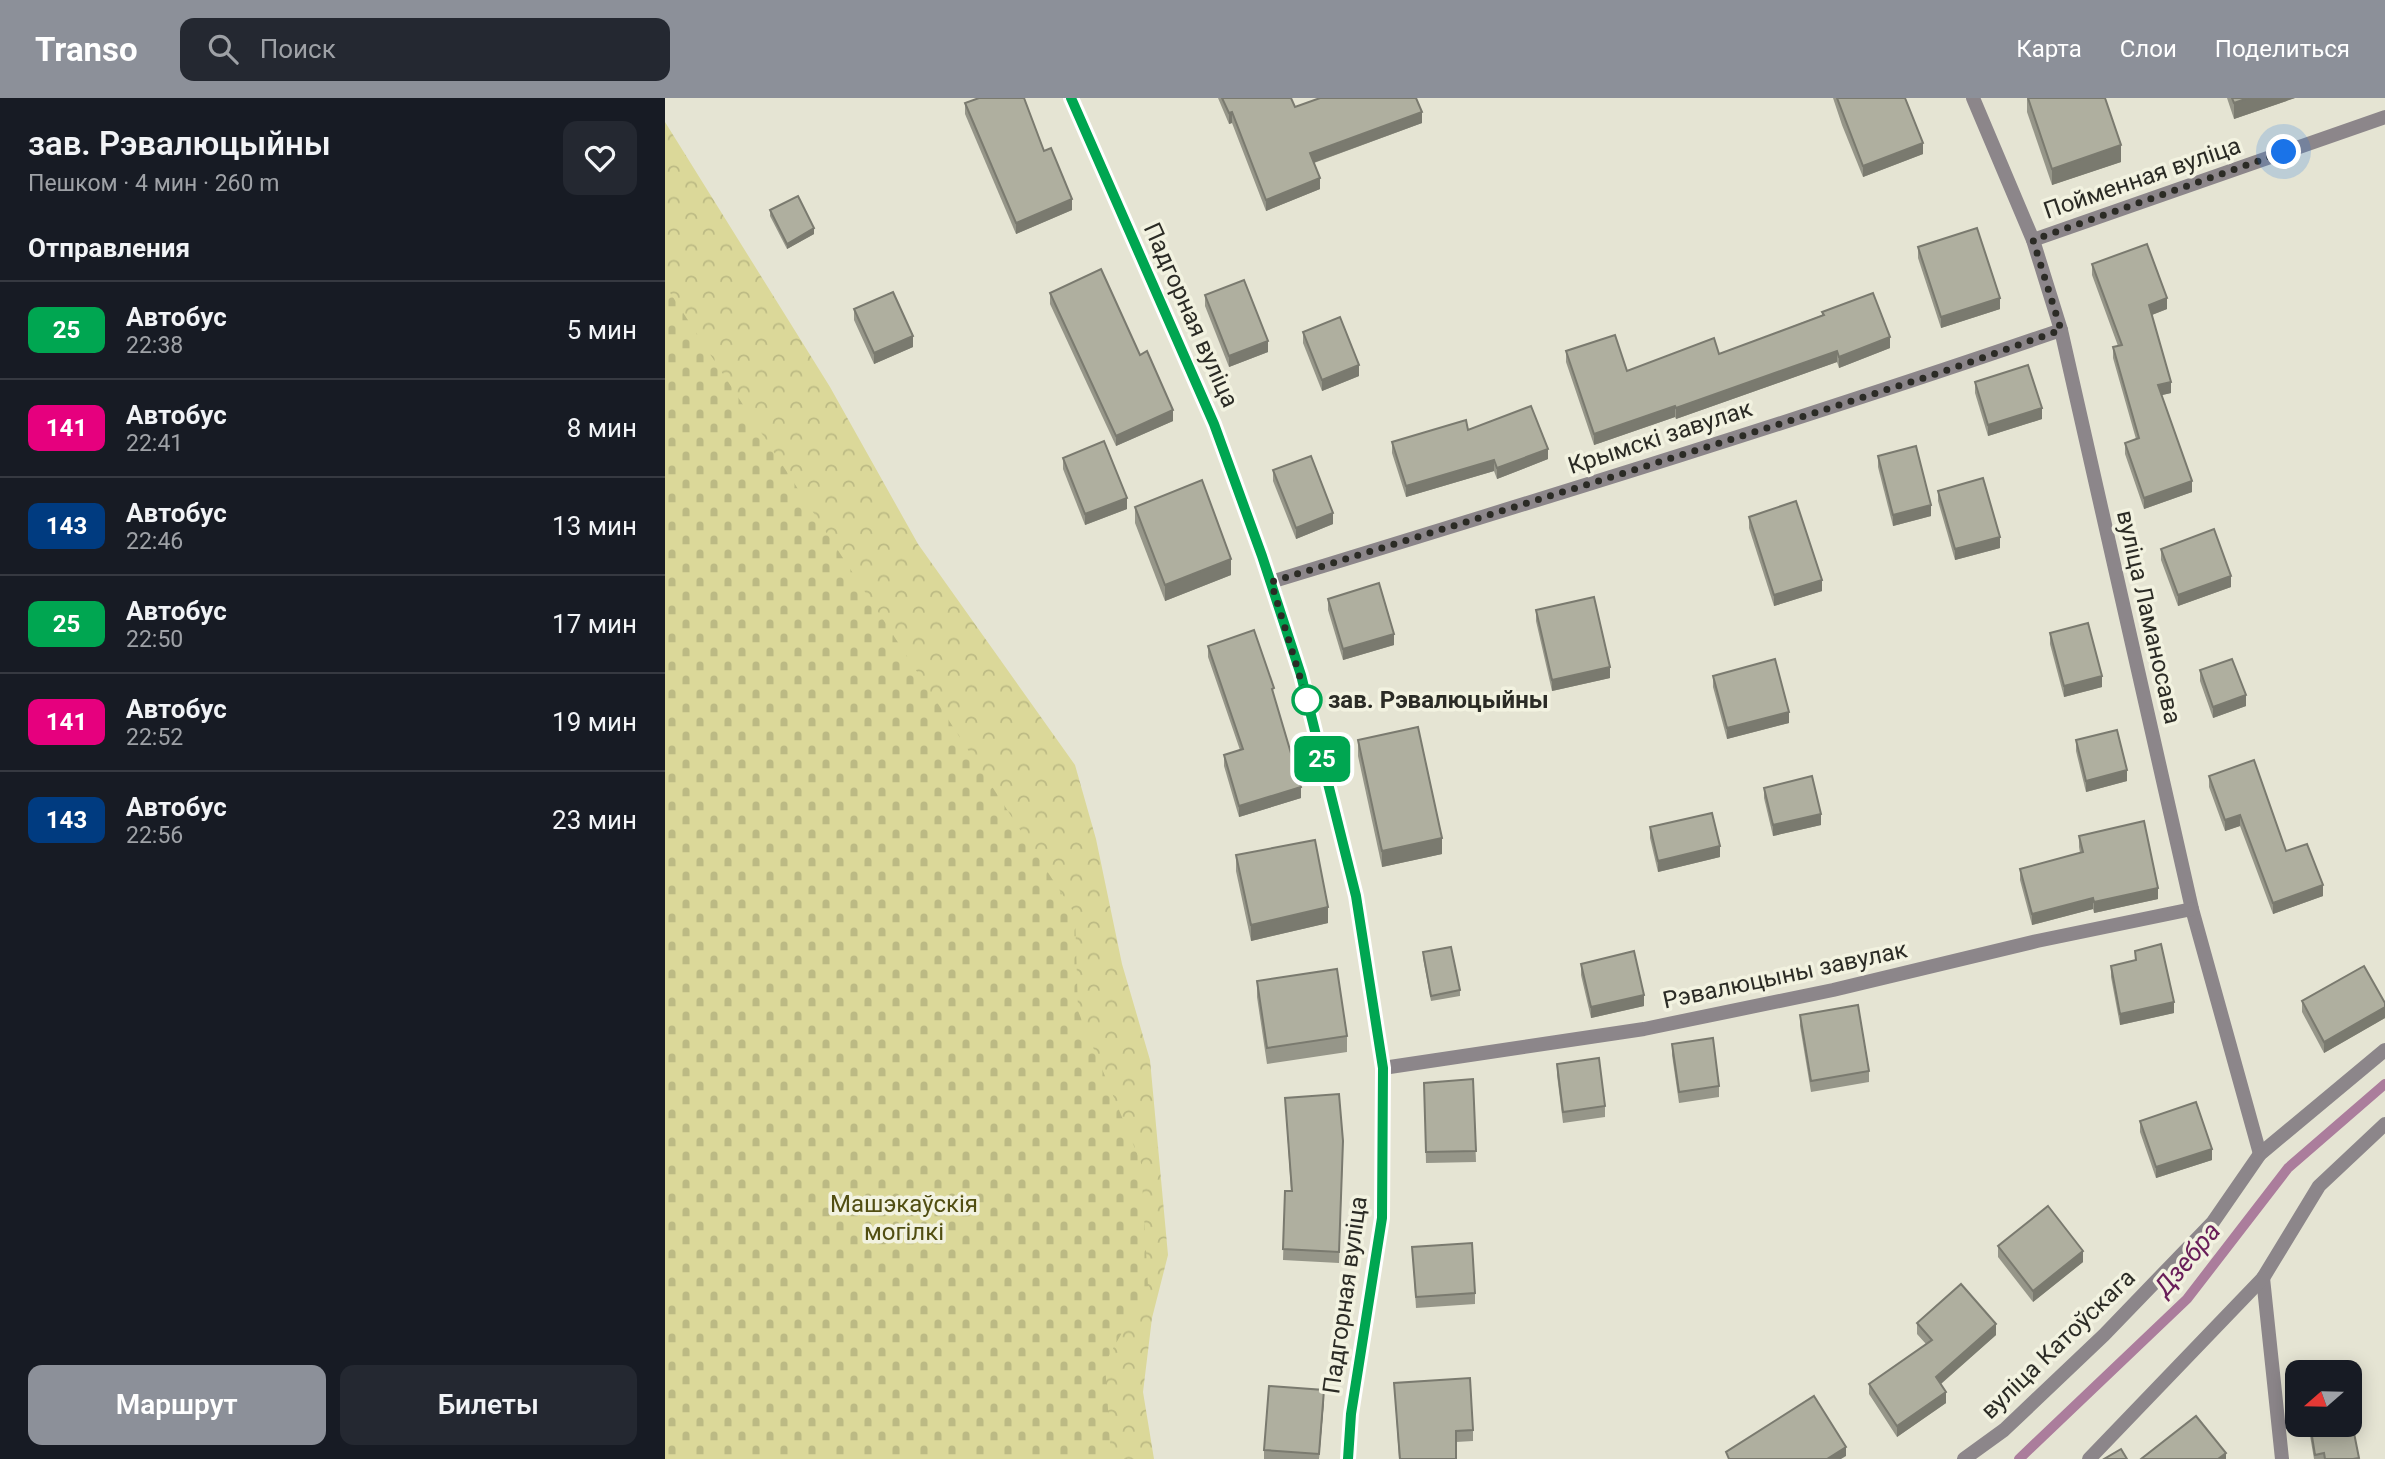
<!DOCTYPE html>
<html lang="ru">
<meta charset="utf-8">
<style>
body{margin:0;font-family:Roboto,sans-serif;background:#242831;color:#f1f3f6;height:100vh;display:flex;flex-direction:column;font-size:26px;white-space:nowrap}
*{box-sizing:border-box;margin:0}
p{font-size:23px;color:#9ea1a6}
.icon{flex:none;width:38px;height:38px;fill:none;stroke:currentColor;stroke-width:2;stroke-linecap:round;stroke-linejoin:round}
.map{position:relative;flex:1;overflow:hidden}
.details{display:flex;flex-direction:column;background:#171b24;width:665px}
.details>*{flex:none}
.badge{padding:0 14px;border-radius:10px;font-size:24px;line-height:46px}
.needle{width:46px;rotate:250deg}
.tools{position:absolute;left:1620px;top:1262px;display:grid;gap:14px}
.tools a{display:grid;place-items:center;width:77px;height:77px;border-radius:14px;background:#171b24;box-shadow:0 4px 18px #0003;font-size:35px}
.you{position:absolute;width:35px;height:35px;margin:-18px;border:5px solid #fff;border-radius:50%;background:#1a73e8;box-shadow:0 0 0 10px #1a73e833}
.map>.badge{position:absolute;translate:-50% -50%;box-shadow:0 0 0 4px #fff}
h2{padding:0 28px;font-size:26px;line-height:63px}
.round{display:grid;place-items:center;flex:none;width:74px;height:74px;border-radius:14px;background:#242831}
.overview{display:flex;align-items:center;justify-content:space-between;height:119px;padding:0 28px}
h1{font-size:33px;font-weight:600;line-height:52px}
.button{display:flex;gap:14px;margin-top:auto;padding:14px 28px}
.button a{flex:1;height:80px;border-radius:14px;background:#8c9099;color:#fff;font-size:28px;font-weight:600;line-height:80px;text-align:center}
.button a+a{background:#242831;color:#f1f3f6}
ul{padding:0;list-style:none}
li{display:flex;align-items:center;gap:21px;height:98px;padding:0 28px;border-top:2px solid #363941}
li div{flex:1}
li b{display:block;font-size:26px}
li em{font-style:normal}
li .badge{min-width:77px;font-weight:700;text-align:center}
header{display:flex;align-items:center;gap:42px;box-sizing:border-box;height:98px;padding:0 35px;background:#8c9099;color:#fff}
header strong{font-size:33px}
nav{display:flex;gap:38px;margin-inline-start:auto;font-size:24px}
.search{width:490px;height:63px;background:#242831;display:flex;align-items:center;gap:18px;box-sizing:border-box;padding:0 24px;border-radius:14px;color:#9ea1a6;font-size:26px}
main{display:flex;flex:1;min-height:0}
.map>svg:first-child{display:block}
.forest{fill:url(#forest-crowns)}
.cemetery{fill:url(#cemetery-stones)}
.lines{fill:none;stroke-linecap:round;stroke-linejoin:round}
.stream{stroke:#ab7d9c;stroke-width:10}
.street{stroke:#8c868a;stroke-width:14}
.secondary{stroke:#635a60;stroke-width:14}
.wall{fill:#969689}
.shaded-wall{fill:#7a7a6f}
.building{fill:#afaf9f;stroke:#7a7a6f;stroke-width:2}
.line-casing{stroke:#fff;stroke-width:16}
.line{stroke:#00a651;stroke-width:10}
.walk{stroke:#2b2b25;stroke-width:7;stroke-dasharray:0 12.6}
.stop-dot{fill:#fff;stroke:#00a651;stroke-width:3.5}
.labels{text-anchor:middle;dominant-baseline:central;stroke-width:7;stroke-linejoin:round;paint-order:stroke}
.street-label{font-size:24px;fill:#2b2b25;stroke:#f2f2e0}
.stop-label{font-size:24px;font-weight:bold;fill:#2b2b25;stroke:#f2f2e0;text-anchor:start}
.park-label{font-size:24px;fill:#514e12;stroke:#f2f2e0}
.water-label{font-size:26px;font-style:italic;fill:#691d59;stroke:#f2f2e0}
</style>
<header>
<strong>Transo</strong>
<div class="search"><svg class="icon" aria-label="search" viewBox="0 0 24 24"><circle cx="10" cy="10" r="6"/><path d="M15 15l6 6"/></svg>Поиск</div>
<nav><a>Карта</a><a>Слои</a><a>Поделиться</a></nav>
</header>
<main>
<section class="details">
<div class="overview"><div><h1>зав. Рэвалюцыйны</h1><p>Пешком · 4 мин · 260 m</p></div><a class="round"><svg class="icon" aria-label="heart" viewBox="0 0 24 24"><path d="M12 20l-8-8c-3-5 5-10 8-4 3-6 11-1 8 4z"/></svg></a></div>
<h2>Отправления</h2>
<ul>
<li><span class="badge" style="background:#00a651;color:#fff">25</span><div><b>Автобус</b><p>22:38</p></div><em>5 мин</em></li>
<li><span class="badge" style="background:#e6007e;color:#fff">141</span><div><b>Автобус</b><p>22:41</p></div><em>8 мин</em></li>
<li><span class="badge" style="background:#003b80;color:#fff">143</span><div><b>Автобус</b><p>22:46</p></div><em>13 мин</em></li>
<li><span class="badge" style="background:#00a651;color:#fff">25</span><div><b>Автобус</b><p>22:50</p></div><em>17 мин</em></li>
<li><span class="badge" style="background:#e6007e;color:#fff">141</span><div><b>Автобус</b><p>22:52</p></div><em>19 мин</em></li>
<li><span class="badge" style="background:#003b80;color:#fff">143</span><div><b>Автобус</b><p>22:56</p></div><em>23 мин</em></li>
</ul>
<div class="button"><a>Маршрут</a><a>Билеты</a></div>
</section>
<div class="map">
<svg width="1720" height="1361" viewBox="0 0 1720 1361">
<defs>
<pattern id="forest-crowns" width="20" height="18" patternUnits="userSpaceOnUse" patternTransform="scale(1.75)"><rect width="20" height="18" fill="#dbd899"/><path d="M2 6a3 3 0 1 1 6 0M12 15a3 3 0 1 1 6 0" fill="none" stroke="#bcba84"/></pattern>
<pattern id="cemetery-stones" width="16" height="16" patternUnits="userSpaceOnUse" patternTransform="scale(1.75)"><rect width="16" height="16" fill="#dbd899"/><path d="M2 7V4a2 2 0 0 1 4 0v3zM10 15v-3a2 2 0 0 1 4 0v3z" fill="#bcba84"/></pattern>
</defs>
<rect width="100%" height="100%" fill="#e5e4d3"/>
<polygon class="forest" points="0,24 165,289 253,446 410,667 431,741 457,866 485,962 503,1157 487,1220 478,1294 489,1361 0,1361"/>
<polygon class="cemetery" points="0,187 410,816 413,913 476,1065 483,1188 440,1265 446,1357 455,1361 0,1361"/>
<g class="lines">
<polyline class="stream" points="1354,1361 1522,1201 1623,1070 1720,986"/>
<g class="street">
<polyline points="1308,0 1368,142 1396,232 1527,811 1595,1056"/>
<polyline points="1368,142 1720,19"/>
<path d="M606 484C870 403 1135 322 1396 232"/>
<polyline points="718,970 979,931 1168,892 1372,843 1527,811"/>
<polyline points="1598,1180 1617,1361"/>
<polyline points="1299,1361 1339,1332 1439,1237 1548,1124 1595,1056 1720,952"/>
<polyline points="1424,1361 1598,1180 1654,1088 1720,1026"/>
</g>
<polyline class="secondary" points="406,0 549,326 606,484 636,577 691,798 718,970 717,1120 686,1316 683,1361"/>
</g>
<g class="wall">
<polygon points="553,0 626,0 630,9 757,25 649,65 655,91 601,113 567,25 564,26"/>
<polygon points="1168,0 1240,0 1258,56 1198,79 1177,27"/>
<polygon points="1362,0 1440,0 1456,64 1387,87 1362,14"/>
<polygon points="1562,0 1630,0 1569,21"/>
<polygon points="300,5 379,53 407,112 351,136 300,16"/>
<polygon points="105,112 149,136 122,151 105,118"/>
<polygon points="1253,149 1335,211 1276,230 1253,160"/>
<polygon points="1427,166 1502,211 1487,217 1506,295 1497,297 1527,394 1479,411 1460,356 1460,345 1471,341 1448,260 1448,249 1453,248 1427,177"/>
<polygon points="385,195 475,257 508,323 451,348 385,206"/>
<polygon points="540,197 603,254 564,269 540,208"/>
<polygon points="189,211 248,249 209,266 189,222"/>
<polygon points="1157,214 1225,250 1174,270 1172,264 1011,321 1010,319 929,347 901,264 901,253 962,273 1054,256 1157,217"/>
<polygon points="638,234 694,278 657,293 638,245"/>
<polygon points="1310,284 1377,321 1323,338 1310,295"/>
<polygon points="803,332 883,361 832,381 829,373 741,399 727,355 727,344"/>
<polygon points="1213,358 1266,418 1228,428 1213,369"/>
<polygon points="398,360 462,411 420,427 398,371"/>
<polygon points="608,372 668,426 631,441 608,383"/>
<polygon points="1273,393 1335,450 1290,462 1273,403"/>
<polygon points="470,409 566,477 500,503 470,425"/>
<polygon points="1084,419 1157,493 1109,508 1084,430"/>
<polygon points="1496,451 1566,489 1513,508 1496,462"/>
<polygon points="663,501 729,547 678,562 663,512"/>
<polygon points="871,512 945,580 887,593 871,523"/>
<polygon points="1385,535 1437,589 1399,599 1385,546"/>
<polygon points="543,548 609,601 636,700 574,719 559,668 559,657 575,652 543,559"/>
<polygon points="1535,572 1581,608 1548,620 1535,583"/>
<polygon points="1048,578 1124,625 1062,641 1048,589"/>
<polygon points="693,642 777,756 717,769 693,658"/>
<polygon points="1411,642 1462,683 1421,694 1411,653"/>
<polygon points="1544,678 1621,753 1658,798 1608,816 1575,728 1560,733 1544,689"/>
<polygon points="1099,690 1156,727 1108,738 1099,700"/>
<polygon points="985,729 1055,759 993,774 985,740"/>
<polygon points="1414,738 1493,801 1429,815 1428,811 1367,827 1355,782 1355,771 1415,755 1414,749"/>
<polygon points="571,757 663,825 586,843 571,773"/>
<polygon points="1470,853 1509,915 1455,927 1446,879 1446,868 1470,862"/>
<polygon points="758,854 795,892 795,898 766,903 758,860"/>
<polygon points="916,866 979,908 926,920 916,877"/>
<polygon points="592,883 682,938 682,954 602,966 592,899"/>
<polygon points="1637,903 1720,905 1720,920 1659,955 1637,914"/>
<polygon points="1135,917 1204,973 1204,984 1146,994 1135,928"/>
<polygon points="1007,946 1054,988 1054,999 1014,1005 1007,957"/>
<polygon points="892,966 940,1008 940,1019 898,1025 892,977"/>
<polygon points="808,981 811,1064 761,1065 759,985"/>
<polygon points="620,1000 678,1054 674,1165 618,1162 620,1093 626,1093"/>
<polygon points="1475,1023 1547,1062 1491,1080 1475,1034"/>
<polygon points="1333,1148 1418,1164 1368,1204 1333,1159"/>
<polygon points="747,1149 810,1195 810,1206 751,1210"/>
<polygon points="1252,1225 1331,1237 1276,1286 1281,1305 1232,1339 1204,1296 1204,1286 1261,1246 1252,1236"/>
<polygon points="729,1285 808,1332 808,1343 791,1344 791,1361 734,1361"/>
<polygon points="659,1303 654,1361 599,1361 599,1352"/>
<polygon points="1685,1315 1694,1361 1649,1361 1643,1326 1685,1326"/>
</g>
<g class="shaded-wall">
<polygon points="1583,0 1630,0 1569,21 1569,5"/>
<polygon points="567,14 567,25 564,26 564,15"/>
<polygon points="757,14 757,25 645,66 645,55"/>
<polygon points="1258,45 1258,56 1198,79 1198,68"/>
<polygon points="1456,47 1456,64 1387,87 1387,71"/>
<polygon points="655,80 655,91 601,113 601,102"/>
<polygon points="407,101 407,112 351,136 351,125"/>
<polygon points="149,130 149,136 122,151 122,146"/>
<polygon points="1335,200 1335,211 1276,230 1276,219"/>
<polygon points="1502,200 1502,211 1484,218 1484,207"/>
<polygon points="248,238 248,249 209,266 209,255"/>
<polygon points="1225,239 1225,250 1174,270 1174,259"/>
<polygon points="603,243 603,254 564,269 564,258"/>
<polygon points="1172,253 1172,264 1011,321 1011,310"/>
<polygon points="694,267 694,278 657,293 657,282"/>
<polygon points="1506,284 1506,295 1493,298 1493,287"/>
<polygon points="1010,308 1010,319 929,347 929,336"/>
<polygon points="1377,310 1377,321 1323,338 1323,327"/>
<polygon points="508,312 508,323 451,348 451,338"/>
<polygon points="883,351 883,361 832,381 832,370"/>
<polygon points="829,362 829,373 741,399 741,388"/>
<polygon points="1527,383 1527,394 1479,411 1479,400"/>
<polygon points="462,400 462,411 420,427 420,416"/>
<polygon points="1266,407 1266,418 1228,428 1228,417"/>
<polygon points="668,415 668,426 631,441 631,430"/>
<polygon points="1335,439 1335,450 1290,462 1290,451"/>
<polygon points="566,461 566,477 500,503 500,487"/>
<polygon points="1566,478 1566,489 1513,508 1513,497"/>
<polygon points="1157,482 1157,493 1109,508 1109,497"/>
<polygon points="729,536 729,547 678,562 678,551"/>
<polygon points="945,569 945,580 887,593 887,582"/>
<polygon points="1437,578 1437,589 1399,599 1399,588"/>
<polygon points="1581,597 1581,608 1548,620 1548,609"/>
<polygon points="1124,614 1124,625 1062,641 1062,630"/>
<polygon points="1462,672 1462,683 1421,694 1421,683"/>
<polygon points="636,689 636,700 574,719 574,708"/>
<polygon points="1156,716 1156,727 1108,738 1108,727"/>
<polygon points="1575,717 1575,728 1560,733 1560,722"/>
<polygon points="777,740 777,756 717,769 717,753"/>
<polygon points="1055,748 1055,759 993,774 993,763"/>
<polygon points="1658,787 1658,798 1608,816 1608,805"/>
<polygon points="1493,790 1493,801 1429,815 1429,804"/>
<polygon points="1428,800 1428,811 1367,827 1367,816"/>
<polygon points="663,809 663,825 586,843 586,827"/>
<polygon points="979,897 979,908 926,920 926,909"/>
<polygon points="1509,904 1509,915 1455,927 1455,916"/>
<polygon points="1720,909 1720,920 1659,955 1659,944"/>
<polygon points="1547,1051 1547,1062 1491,1080 1491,1069"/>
<polygon points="1418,1153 1418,1164 1368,1204 1368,1193"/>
<polygon points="1331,1226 1331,1237 1271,1290 1271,1279"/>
<polygon points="659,1292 659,1303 654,1361"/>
<polygon points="1281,1294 1281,1305 1232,1339 1232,1328"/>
<polygon points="1181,1349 1181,1358 1176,1361 1162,1361"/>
<polygon points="1561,1355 1561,1361 1553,1361"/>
</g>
<g class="building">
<polygon points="314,0 359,0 379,53 386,50 407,101 351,125 300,5"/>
<polygon points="557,0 626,0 630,9 655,0 751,0 757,14 645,55 655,80 601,102 567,14 564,15"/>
<polygon points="1172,0 1240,0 1258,45 1198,68"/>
<polygon points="1363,0 1440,0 1456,47 1387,71"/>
<polygon points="1567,0 1583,0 1569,5"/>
<polygon points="133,98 149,130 122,146 105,112"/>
<polygon points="1312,130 1335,200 1276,219 1253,149"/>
<polygon points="1482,146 1502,200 1484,207 1506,284 1493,287 1527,383 1479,400 1460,345 1474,340 1448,249 1457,247 1427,166"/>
<polygon points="436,171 475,257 482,253 508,312 451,338 385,195"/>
<polygon points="579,182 603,243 564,258 540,197"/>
<polygon points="228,194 248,238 209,255 189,211"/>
<polygon points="1208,195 1225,239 1174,259 1172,253 1011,310 1010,308 929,336 901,253 950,237 962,273 1049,240 1054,256 1159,217 1157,214"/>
<polygon points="675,219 694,267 657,282 638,234"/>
<polygon points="1363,267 1377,310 1323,327 1310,284"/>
<polygon points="866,308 883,351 832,370 829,362 741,388 727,344 801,322 803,332"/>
<polygon points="439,343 462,400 420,416 398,360"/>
<polygon points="1251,348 1266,407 1228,417 1213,358"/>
<polygon points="646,358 668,415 631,430 608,372"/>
<polygon points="1318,380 1335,439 1290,451 1273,393"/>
<polygon points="537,382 566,461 500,487 470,409"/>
<polygon points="1131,403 1157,482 1109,497 1084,419"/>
<polygon points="1549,431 1566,478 1513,497 1496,451"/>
<polygon points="714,485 729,536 678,551 663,501"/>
<polygon points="929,499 945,569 887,582 871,512"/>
<polygon points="1423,525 1437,578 1399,588 1385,535"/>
<polygon points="589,532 609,590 607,591 636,689 574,708 559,657 578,651 543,548"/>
<polygon points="1110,561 1124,614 1062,630 1048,578"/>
<polygon points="1567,561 1581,597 1548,609 1535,572"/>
<polygon points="753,629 777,740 717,753 693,642"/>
<polygon points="1452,632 1462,672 1421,683 1411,642"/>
<polygon points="1589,662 1621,753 1642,746 1658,787 1608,805 1575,717 1560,722 1544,678"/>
<polygon points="1147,678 1156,716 1108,727 1099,690"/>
<polygon points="1047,715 1055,748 993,763 985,729"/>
<polygon points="1479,723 1493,790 1429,804 1428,800 1367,816 1355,771 1418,754 1414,738"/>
<polygon points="650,742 663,809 586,827 571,757"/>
<polygon points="1496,846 1509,904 1455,916 1446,868 1471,862 1470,853"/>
<polygon points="786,849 795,892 766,898 758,854"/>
<polygon points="969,853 979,897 926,909 916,866"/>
<polygon points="1699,868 1720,905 1720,909 1659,944 1637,903"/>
<polygon points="672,871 682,938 602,950 592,883"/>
<polygon points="1193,907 1204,973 1146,983 1135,917"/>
<polygon points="1048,940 1054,988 1014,994 1007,946"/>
<polygon points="934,960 940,1008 898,1014 892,966"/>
<polygon points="808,981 811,1053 761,1054 759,985"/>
<polygon points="674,996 678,1043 674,1154 618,1151 620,1093 627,1093 620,1000"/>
<polygon points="1531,1004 1547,1051 1491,1069 1475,1023"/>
<polygon points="1383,1108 1418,1153 1368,1193 1333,1148"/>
<polygon points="807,1145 810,1195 751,1199 747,1149"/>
<polygon points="1296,1186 1331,1226 1271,1279 1281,1294 1232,1328 1204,1286 1267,1242 1252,1225"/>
<polygon points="805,1280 808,1332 791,1333 791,1361 735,1361 729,1285"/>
<polygon points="604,1288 659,1292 654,1356 599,1352"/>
<polygon points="1149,1298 1181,1349 1162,1361 1064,1361 1061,1354"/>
<polygon points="1685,1315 1694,1360 1688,1361 1660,1361 1659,1355 1650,1357 1645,1326 1685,1326"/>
<polygon points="1531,1318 1561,1355 1553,1361 1476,1361"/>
<polygon points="1456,1351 1462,1361 1439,1361"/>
</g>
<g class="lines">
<defs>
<polyline id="line" points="406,0 549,326 597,458 636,577 691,798 718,970 717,1120 686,1316 683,1361"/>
</defs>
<use href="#line" class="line-casing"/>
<use href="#line" class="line"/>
<path class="walk" d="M642 602 606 484C814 420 1023 356 1230 289 1286 272 1341 251 1396 232L1368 142 1619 54"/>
</g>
<circle class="stop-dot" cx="642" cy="602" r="14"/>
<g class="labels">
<g class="street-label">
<text transform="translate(1477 80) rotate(-19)">Пойменная вуліца</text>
<text transform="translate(526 217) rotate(66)">Падгорная вуліца</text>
<text transform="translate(995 339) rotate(-18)">Крымскі завулак</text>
<text transform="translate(1484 519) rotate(77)">вуліца Ламаносава</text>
<text transform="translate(1120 877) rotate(-12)">Рэвалюцыны завулак</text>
<text transform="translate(680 1197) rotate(-82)">Падгорная вуліца</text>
<text transform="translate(1393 1246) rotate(-44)">вуліца Катоўскага</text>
</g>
<g class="stop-label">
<text x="663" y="602">зав. Рэвалюцыйны</text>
</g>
<g class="park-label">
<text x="239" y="1106">Машэкаўскія<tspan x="239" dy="28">могілкі</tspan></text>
</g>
<g class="water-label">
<text transform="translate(1522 1161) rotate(-50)">Дзебра</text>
</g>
</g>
</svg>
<div class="tools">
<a><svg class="needle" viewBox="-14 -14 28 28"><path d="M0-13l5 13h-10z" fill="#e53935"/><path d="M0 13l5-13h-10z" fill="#9ea1a6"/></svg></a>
</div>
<div class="you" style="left:1619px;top:54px"></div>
<b class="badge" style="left:657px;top:661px;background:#00a651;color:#fff">25</b>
</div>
</main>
